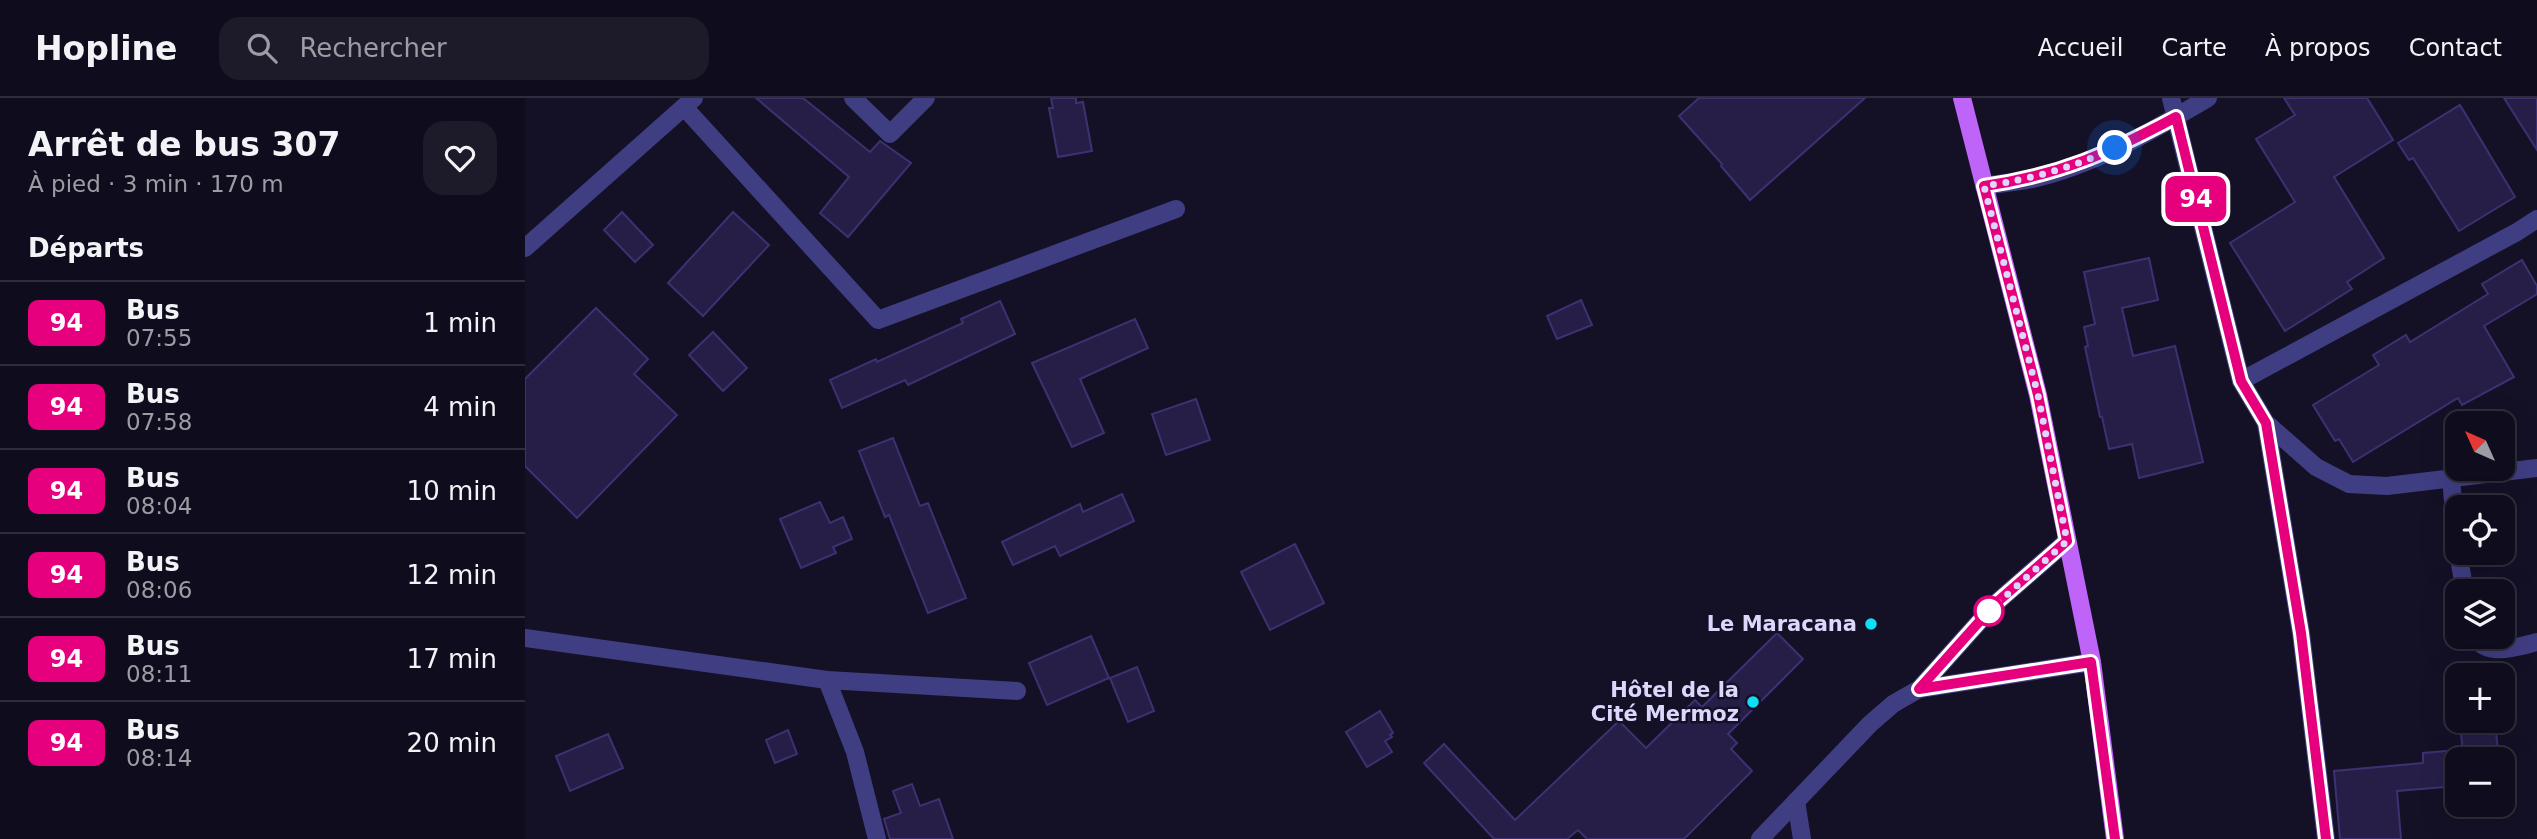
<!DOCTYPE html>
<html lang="fr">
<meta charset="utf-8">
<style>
body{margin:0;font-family:"DejaVu Sans",sans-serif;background:#1d1b2a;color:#f1f3f6;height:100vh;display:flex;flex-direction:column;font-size:26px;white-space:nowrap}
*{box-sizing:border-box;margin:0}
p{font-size:23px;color:#9b9ca4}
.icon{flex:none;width:38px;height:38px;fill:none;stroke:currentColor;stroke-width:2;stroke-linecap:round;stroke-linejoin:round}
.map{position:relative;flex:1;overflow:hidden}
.side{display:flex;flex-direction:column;background:#0f0d1d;width:525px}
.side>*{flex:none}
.badge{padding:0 14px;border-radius:10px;font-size:24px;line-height:46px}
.needle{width:46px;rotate:315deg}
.buttons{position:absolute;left:1920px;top:313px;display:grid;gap:14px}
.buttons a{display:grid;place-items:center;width:70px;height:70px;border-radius:14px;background:#0f0d1d;box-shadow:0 7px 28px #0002,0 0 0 2px #2f2d3b;font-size:35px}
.you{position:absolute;width:35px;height:35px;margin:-18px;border:5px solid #fff;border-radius:50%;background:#1a73e8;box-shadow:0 0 0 10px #1a73e833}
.map>.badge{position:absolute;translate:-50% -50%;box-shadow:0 0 0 4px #fff}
h2{padding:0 28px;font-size:26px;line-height:63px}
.round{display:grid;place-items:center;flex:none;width:74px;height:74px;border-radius:21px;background:#1d1b2a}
.headline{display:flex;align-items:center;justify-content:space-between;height:119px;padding:0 28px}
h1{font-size:33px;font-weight:600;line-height:52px}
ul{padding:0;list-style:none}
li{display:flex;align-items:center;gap:21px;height:84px;padding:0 28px;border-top:2px solid #2f2d3b}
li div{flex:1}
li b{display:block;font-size:26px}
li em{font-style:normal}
li .badge{min-width:77px;font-weight:700;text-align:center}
header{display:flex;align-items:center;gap:42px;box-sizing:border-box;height:98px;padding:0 35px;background:#0f0d1d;border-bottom:2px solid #2f2d3b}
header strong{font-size:33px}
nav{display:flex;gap:38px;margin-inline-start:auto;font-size:24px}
.search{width:490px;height:63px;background:#1d1b2a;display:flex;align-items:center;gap:18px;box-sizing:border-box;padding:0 24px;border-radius:21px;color:#9b9ca4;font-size:26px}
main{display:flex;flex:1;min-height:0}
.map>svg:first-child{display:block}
.building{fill:#261e47;stroke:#3d3172;stroke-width:2}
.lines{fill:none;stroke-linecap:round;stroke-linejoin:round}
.minor{stroke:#403e83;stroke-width:18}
.major{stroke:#bf64f8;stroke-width:18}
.line-casing{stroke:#fff;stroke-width:16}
.line{stroke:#e6007e;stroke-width:10}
.walk{stroke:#dcd8fd;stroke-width:7;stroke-dasharray:0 12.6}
.stop-dot{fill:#fff;stroke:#e6007e;stroke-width:3.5}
.poi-dot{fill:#0ddff4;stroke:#141127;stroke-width:2.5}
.labels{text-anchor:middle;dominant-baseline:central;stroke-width:5;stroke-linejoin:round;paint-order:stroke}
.poi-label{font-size:21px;font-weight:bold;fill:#dcd8fd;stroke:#141127;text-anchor:end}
</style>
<header>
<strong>Hopline</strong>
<div class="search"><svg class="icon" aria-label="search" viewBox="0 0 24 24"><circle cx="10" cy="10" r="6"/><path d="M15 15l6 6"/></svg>Rechercher</div>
<nav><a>Accueil</a><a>Carte</a><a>À propos</a><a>Contact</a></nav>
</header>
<main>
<section class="side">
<div class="headline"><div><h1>Arrêt de bus 307</h1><p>À pied · 3 min · 170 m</p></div><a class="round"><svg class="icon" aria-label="heart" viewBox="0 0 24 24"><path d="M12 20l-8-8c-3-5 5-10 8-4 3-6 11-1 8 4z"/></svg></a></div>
<h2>Départs</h2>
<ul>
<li><span class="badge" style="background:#e6007e;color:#fff">94</span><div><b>Bus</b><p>07:55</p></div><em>1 min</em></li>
<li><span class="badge" style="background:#e6007e;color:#fff">94</span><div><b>Bus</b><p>07:58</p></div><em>4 min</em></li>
<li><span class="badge" style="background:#e6007e;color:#fff">94</span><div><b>Bus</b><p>08:04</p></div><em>10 min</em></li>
<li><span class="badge" style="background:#e6007e;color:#fff">94</span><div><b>Bus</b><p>08:06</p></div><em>12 min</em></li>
<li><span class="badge" style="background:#e6007e;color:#fff">94</span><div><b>Bus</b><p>08:11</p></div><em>17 min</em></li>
<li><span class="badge" style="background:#e6007e;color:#fff">94</span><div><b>Bus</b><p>08:14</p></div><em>20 min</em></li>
</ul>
</section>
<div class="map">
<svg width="2012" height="741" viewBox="0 0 2012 741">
<rect width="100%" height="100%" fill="#141127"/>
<g class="building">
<polygon points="231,0 278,0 345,54 355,43 386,65 323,139 295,115 324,79"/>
<polygon points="526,0 551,0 551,5 558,4 567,53 533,59 524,10 528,10"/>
<polygon points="1174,0 1340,0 1225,102 1196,68 1197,66 1154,18"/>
<polygon points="1759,0 1842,0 1868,42 1809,79 1859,160 1822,184 1827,191 1760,233 1705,145 1770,104 1731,41 1770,17"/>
<polygon points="1979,0 2012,0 2012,52"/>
<polygon points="1935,7 1990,99 1934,133 1888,60 1884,62 1873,45"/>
<polygon points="97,114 128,147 110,164 79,132"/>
<polygon points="208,114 244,147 178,218 143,185"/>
<polygon points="1624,160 1633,202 1597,210 1608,258 1650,248 1678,364 1614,380 1607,346 1584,351 1577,319 1575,319 1560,249 1563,248 1559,229 1570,226 1559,174"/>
<polygon points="1997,162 2012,188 2012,196 1959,228 1989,279 1937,307 1933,300 1828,364 1814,341 1810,343 1788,307 1854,267 1848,257 1881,237 1885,244 1963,196 1957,186"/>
<polygon points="1056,202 1067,227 1032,241 1022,218"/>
<polygon points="475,203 490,236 383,287 380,282 317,310 305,282 351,261 352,264 438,225 436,221"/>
<polygon points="71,210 123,261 109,276 152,317 52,420 0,368 0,281"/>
<polygon points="610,221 623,250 555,281 579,335 547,349 507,265"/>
<polygon points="188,234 222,270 198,293 164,257"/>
<polygon points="671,301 685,342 641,357 627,316"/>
<polygon points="368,340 395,408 403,405 441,500 403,515 364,417 360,419 334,353"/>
<polygon points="597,396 609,423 535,458 530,448 488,467 477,444 555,406 558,414"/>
<polygon points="295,404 305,425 318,419 327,441 308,449 311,455 276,470 255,421"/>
<polygon points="770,446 799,505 745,532 716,474"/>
<polygon points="1252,535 1278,561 1203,636 1212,645 1206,651 1227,673 1159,741 1062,741 1053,732 1042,741 969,741 899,665 919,646 990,722 1094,623 1121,650 1170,602 1177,609"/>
<polygon points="566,538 584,580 522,607 504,565"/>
<polygon points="612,569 629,613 603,624 585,580"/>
<polygon points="855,613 868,635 865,637 867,639 860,643 867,654 842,669 821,634"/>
<polygon points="1935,623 1970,623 1973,654 1938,658"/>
<polygon points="263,632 272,656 250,665 241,642"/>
<polygon points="83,636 98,670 45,693 31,658"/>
<polygon points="1932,652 1932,688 1872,693 1876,741 1815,741 1809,673 1898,665 1898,655"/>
<polygon points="387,686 395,708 414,701 428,741 365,741 359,721 376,715 368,693"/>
</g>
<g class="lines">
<g class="minor">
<polyline points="328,0 365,36 401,0"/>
<polyline points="1646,0 1716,283 1741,325 1791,369 1824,386 1862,388 2012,370"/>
<polyline points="159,9 353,222 651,111"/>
<path d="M1459 88C1473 86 1488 84 1502 82 1566 69 1627 33 1683 0"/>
<polyline points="0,150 169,0"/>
<polyline points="1716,283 1992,134 2012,121"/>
<polyline points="1741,325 1776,535 1801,741"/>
<polyline points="1926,380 1932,449"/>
<polyline points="1933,455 1940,494"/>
<path d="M1949 539C1964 560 1991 549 2012 544"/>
<polyline points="0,540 302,582 492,593"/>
<polyline points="302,582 330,654 352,741"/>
<polyline points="1394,591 1471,505 1542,443"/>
<polyline points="1271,703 1277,741"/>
<polyline points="1235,741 1345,626 1368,606 1394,591 1567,564"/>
</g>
<polyline class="major" points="1437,0 1513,297 1567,564 1590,741"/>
</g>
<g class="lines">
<defs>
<path id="line" d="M1590 741 1566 564 1394 591 1471 505 1542 443 1513 297 1459 88C1535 77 1584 55 1651 19L1716 283 1741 325 1776 535 1801 741"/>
</defs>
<use href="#line" class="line-casing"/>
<use href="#line" class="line"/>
<path class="walk" d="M1464 513 1542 443 1513 297 1459 88C1507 81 1546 70 1590 50"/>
</g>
<circle class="stop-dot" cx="1464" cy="513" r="14"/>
<g class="poi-dot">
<circle cx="1346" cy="526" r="7"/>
<circle cx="1228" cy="604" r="7"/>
</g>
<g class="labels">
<g class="poi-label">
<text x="1332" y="526">Le Maracana</text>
<text x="1214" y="592">Hôtel de la<tspan x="1214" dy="24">Cité Mermoz</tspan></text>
</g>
</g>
</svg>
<div class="buttons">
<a><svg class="needle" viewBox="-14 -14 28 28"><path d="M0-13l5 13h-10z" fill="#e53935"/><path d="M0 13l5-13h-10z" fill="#9b9ca4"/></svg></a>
<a><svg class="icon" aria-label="locate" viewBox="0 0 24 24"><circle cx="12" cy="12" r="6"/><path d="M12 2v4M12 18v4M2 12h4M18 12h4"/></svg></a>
<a><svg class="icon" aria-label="layers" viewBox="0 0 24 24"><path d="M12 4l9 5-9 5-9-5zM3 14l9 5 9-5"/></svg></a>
<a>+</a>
<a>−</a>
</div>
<div class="you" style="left:1590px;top:50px"></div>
<b class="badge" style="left:1671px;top:101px;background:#e6007e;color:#fff">94</b>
</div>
</main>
